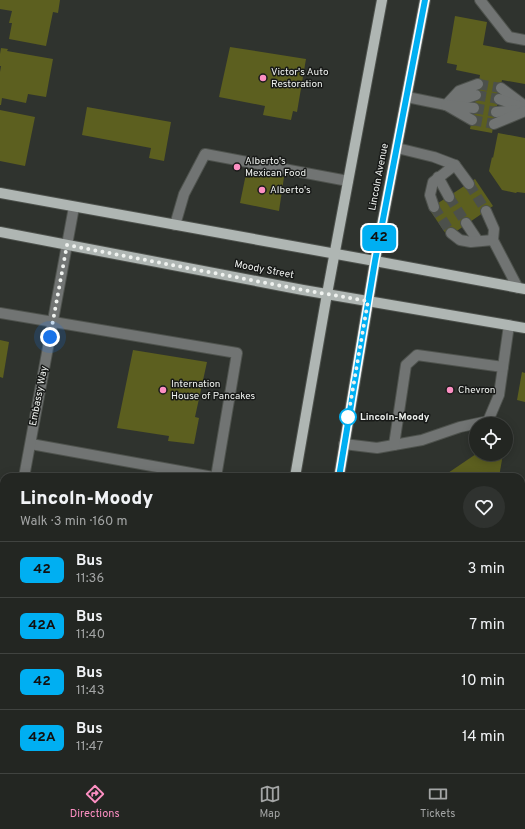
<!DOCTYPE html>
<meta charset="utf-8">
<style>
body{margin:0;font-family:Overpass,sans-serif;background:#2f322f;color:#f1f3f6;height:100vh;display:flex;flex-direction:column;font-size:15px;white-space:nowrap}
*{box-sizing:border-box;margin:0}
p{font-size:13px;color:#a3a5a5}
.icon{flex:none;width:22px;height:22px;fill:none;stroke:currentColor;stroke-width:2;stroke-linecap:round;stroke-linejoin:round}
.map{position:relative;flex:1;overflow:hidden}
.sheet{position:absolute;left:0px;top:473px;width:525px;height:300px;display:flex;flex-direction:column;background:#232622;border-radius:12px 12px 0 0;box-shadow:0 2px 10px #0003,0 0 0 1px #404340}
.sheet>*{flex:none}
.badge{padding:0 8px;border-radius:6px;font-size:14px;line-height:26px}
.buttons{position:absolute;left:469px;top:417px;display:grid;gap:8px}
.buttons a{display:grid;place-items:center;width:44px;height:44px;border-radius:50%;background:#232622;box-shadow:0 2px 10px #0003,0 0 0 1px #404340;font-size:20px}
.you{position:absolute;width:20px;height:20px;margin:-10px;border:3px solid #fff;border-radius:50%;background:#1a73e8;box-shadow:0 0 0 6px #1a73e833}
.map>.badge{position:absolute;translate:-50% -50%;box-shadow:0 0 0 2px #fff}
.round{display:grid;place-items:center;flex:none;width:42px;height:42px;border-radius:21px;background:#2f322f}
.overview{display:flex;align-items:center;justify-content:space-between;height:68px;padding:0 20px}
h1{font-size:19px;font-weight:800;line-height:30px}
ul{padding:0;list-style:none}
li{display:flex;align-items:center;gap:12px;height:56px;padding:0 20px;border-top:1px solid #404340}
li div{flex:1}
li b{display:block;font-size:15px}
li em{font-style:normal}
li .badge{min-width:44px;font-weight:700;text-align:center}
.tabs{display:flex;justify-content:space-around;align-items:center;height:56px;border-top:1px solid #404340;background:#232622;font-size:11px;color:#a3a5a5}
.tabs a{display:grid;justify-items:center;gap:2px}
.tabs .selected{color:#fc8fc2}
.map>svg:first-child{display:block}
.building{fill:#5c5f1f}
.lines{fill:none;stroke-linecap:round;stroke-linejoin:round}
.minor-tunnel{stroke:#4c504b;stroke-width:10;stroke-dasharray:10 5;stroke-linecap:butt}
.minor-casing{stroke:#4e524d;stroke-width:12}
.major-casing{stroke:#4e524d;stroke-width:12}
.minor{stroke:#717473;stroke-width:10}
.major{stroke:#afb6b3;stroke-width:10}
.line-casing{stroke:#fff;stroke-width:9}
.line{stroke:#00aff2;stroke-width:6}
.walk{stroke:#eff2ef;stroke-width:4;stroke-dasharray:0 7.2}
.poi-dot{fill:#fc8fc2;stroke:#181a18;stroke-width:1.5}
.stop-dot{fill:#fff;stroke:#00aff2;stroke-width:2}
.labels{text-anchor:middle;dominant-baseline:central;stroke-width:3;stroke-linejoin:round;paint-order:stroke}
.poi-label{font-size:10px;fill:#eff2ef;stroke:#181a18;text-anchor:start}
.street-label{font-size:10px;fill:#eff2ef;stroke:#181a18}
.stop-label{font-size:10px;font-weight:bold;fill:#eff2ef;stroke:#181a18;text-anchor:start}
</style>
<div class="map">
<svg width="525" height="773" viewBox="0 0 525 773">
<rect width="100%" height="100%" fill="#2f332e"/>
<g class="building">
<polygon points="0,0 60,0 58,13 53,12 46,46 9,39 12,23 9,23 12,11 0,9"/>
<polygon points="455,16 487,22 483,45 525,53 525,84 502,80 492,133 470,129 480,75 456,70 457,65 447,63"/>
<polygon points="230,47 306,59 297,112 293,111 291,120 263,115 265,106 219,97"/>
<polygon points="1,48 8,49 7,51 53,59 46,97 28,94 26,103 2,98 1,105 0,105 0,72 1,66 0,66 0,54"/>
<polygon points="87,107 171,122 164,161 149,158 151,148 82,135"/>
<polygon points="0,110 35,117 25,166 0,161"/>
<polygon points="498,133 525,138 525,193 517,192 516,193 502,190 489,171 492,157 493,158"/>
<polygon points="247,169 284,177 279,211 240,203"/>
<polygon points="475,179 493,206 448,237 429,209"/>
<polygon points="0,340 9,342 3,378 0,377"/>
<polygon points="133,350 207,362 195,417 199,418 194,444 168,441 169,436 117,428"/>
<polygon points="522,372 525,373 525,402 517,400"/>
<polygon points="476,454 503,454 499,477 445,477 445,475"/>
<polygon points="521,563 525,563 525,619 523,632 521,632"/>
<polygon points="0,599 4,600 4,663 0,662"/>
<polygon points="2,694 4,694 4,744 1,744 1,742 0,742 0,729 1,729"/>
<polygon points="119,769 142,769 142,771 119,772"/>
<polygon points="144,769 175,769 175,773 148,773 148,771 144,771"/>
<polygon points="177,769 197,769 196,773 177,773"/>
</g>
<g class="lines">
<g class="minor-tunnel">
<polyline points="478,84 501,88"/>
<polyline points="476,95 499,99"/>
<polyline points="474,108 496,112"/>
<polyline points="472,120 494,124"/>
<polyline points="469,184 486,211"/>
<polyline points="449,197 466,223"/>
<polyline points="434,207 451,233"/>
</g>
<defs>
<g id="minor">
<polyline points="480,0 509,37 525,40"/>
<polyline points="501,88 525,106"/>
<polyline points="476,95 446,105 459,91 478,84"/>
<polyline points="407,97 446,105"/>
<polyline points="499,99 521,107"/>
<polyline points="496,112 519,110"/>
<polyline points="472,120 446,105 474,108"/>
<polyline points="494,124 525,111"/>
<polyline points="397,148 434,157 455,165 469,184"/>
<polyline points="438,177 449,197"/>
<polyline points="434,207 430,195 433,182 455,165"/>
<polyline points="486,211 494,229 493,240 518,288"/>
<polyline points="466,223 478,241"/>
<polyline points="175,225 184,194 205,154 348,181"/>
<polyline points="451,233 460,240 471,242 493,240"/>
<polyline points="0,313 237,353 216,477"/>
<polyline points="31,444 213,477"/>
<polyline points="344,444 377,448 422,440 460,427 488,421 499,395 509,325"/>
<polyline points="394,445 406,365 417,355 503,367"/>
<polyline points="24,477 74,207"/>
<polyline points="521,539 525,540"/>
<polyline points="0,672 4,672"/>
<polyline points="0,757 4,758"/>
<polyline points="65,769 85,773"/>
</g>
<g id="major">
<polyline points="0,193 375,261 525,289"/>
<polyline points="0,232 303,290 525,328"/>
<polyline points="295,477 327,294 382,0"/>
<polyline points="339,477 375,261 425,0"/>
<polyline points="242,773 243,769"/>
<polyline points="285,773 286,769"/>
</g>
</defs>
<use href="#minor" class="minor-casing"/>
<use href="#major" class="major-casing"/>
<use href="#minor" class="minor"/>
<use href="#major" class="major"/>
</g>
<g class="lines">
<defs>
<polyline id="line" points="339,477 375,261 425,0"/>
</defs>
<use href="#line" class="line-casing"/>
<use href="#line" class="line"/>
<polyline class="walk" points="50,337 67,245 303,290 368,301 348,417"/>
</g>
<g class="poi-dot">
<circle cx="263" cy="78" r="4"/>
<circle cx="237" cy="167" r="4"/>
<circle cx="262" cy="190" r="4"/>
<circle cx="163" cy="390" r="4"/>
<circle cx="450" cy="390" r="4"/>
</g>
<circle class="stop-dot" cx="348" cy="417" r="8"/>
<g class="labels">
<g class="poi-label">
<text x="271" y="72">Victor's Auto<tspan x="271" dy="12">Restoration</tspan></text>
<text x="245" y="161">Alberto's<tspan x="245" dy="12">Mexican Food</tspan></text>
<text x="270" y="190">Alberto's</text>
<text x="171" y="384">Internation<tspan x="171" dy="12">House of Pancakes</tspan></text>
<text x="458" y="390">Chevron</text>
</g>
<g class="street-label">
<text transform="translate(379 177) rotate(-79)">Lincoln Avenue</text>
<text transform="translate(264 270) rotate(11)">Moody Street</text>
<text transform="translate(39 396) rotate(-79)">Embassy Way</text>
</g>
<g class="stop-label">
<text x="360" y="417">Lincoln-Moody</text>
</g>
</g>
</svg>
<div class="buttons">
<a><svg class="icon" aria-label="locate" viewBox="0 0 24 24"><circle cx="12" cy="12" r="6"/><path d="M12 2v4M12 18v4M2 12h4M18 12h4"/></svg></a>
</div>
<div class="you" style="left:50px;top:337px"></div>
<b class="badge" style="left:379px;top:238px;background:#00aff2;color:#111">42</b>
<section class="sheet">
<div class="overview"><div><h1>Lincoln-Moody</h1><p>Walk · 3 min · 160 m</p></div><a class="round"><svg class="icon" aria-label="heart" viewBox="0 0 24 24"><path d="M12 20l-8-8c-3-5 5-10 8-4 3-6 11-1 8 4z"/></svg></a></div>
<ul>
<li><span class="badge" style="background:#00aff2;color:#111">42</span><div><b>Bus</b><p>11:36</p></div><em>3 min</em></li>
<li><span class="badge" style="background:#00aff2;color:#111">42A</span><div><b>Bus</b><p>11:40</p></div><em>7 min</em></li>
<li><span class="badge" style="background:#00aff2;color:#111">42</span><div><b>Bus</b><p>11:43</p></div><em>10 min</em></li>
<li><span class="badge" style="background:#00aff2;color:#111">42A</span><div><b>Bus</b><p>11:47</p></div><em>14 min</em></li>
</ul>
</section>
</div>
<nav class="tabs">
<a class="selected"><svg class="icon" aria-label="directions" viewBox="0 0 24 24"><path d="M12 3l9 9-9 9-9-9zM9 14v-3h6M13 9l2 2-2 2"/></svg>Directions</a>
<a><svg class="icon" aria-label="map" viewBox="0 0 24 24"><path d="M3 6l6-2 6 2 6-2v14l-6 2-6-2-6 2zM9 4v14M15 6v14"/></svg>Map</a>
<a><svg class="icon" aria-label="tickets" viewBox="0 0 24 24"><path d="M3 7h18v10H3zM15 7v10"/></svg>Tickets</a>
</nav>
